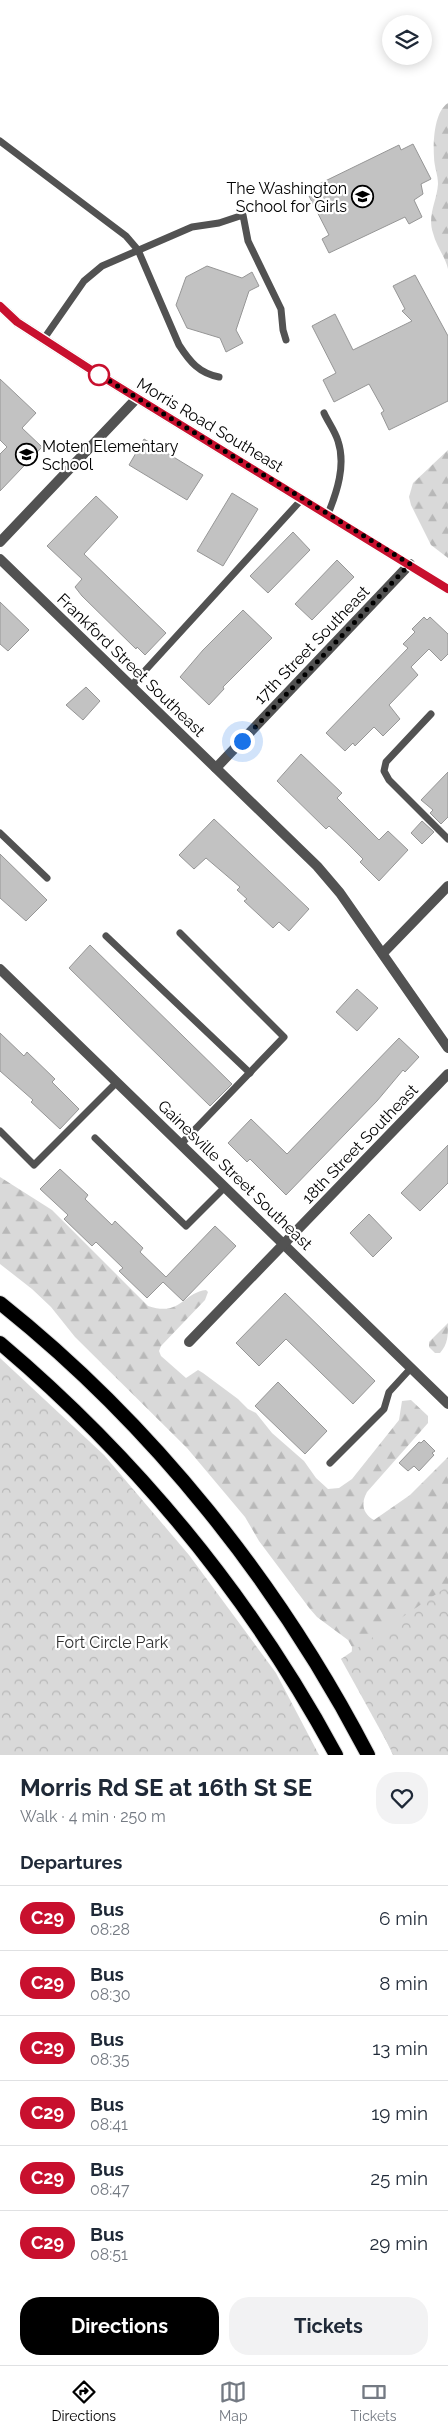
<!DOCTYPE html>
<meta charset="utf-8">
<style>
body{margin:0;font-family:Raleway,sans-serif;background:#f2f2f3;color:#1f2937;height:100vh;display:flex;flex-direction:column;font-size:19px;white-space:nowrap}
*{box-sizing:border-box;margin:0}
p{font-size:16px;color:#747a83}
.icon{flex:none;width:28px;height:28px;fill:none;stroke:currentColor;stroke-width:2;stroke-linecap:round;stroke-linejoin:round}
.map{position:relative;height:1755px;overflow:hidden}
.drawer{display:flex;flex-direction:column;background:#fff;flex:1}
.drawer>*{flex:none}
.badge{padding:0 10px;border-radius:16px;font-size:18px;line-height:32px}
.controls{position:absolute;left:382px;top:15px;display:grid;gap:10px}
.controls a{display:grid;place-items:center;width:50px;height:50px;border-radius:50%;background:#fff;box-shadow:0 2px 12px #0003;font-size:25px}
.you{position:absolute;width:25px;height:25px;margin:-12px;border:4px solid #fff;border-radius:50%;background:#1a73e8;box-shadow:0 0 0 8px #1a73e833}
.map>.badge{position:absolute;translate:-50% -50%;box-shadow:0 0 0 2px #fff}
h2{padding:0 20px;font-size:19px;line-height:45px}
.round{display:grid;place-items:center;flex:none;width:52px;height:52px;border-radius:20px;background:#f2f2f3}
.summary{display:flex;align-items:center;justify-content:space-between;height:85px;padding:0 20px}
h1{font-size:24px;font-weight:700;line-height:38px}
.primary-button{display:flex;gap:10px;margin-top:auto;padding:10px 20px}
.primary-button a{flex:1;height:58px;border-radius:20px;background:#000;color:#fff;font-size:20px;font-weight:700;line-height:58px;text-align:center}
.primary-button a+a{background:#f2f2f3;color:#1f2937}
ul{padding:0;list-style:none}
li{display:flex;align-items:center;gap:15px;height:65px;padding:0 20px;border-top:1px solid #e0e1e3}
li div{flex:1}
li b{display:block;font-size:19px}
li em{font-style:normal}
li .badge{min-width:55px;font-weight:700;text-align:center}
.tab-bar{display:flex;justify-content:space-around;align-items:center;height:70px;border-top:1px solid #e0e1e3;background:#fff;font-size:14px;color:#747a83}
.tab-bar a{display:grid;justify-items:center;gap:2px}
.tab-bar .selected{color:#000}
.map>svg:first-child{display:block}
.forest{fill:url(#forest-firs)}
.park{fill:url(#park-crowns)}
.building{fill:#c2c2c2;stroke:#969696}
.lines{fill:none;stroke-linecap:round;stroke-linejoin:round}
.trunk-casing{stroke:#dbdbdb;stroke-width:16}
.service{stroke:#525252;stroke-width:7}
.minor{stroke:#525252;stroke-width:10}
.trunk{stroke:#000;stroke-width:14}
.line-casing{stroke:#fff;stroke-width:11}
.line{stroke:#c8102e;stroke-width:8}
.walk{stroke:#000;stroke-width:5;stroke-dasharray:0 9}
.stop-dot{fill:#fff;stroke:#c8102e;stroke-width:2.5}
.labels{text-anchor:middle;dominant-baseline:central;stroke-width:4.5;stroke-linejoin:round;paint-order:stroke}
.poi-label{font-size:16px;fill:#000;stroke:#fff;text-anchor:end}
.street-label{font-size:16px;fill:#000;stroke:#fff}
.park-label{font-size:16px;fill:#303030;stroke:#fff}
</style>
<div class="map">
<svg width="448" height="1755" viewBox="0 0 448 1755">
<defs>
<pattern id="forest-firs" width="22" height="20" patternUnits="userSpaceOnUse" patternTransform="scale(1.25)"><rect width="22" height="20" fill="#d9d9d9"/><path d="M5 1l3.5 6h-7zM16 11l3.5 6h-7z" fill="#b8b8b8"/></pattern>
<pattern id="park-crowns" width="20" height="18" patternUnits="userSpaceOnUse" patternTransform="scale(1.25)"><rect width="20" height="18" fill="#d9d9d9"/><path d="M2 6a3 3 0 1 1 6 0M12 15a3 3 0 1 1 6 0" fill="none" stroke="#b8b8b8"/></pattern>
</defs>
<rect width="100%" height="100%" fill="#fff"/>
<g class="forest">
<path d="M448 103V269C445 256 436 246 433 233 427 215 437 201 438 184 438 175 434 166 434 157 433 142 434 112 448 103Z"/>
<polygon points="448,450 448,558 431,545 411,505 409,497 413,483"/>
<path d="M0 1177 52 1210 148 1306C181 1317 182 1293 206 1290L208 1292 205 1300 161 1346 159 1351 161 1356 186 1378 198 1370 203 1373 238 1399 248 1409 256 1413 272 1433 304 1461 316 1478 328 1489 339 1488 352 1479 399 1420 402 1401 411 1400 428 1416V1423L367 1492C361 1503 362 1513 374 1520L410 1495 448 1457V1755H393L351 1668 352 1647 348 1640 317 1617 310 1609 259 1541 245 1517 187 1448 75 1337 51 1307 32 1289 0 1264Z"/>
<path d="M448 1323C448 1335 448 1344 440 1353H435L429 1347V1342Z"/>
</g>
<g class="park">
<polygon points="0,1358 104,1455 189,1555 276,1673 319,1755 0,1755"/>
<polygon points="448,1586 448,1755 394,1755 341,1659"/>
</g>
<g class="building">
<polygon points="413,144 431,179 421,184 423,194 414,200 422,217 409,224 405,217 329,253 322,239 329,235 309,196 322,190 319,184 399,145 401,150"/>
<polygon points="207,266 242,278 252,272 259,286 249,291 236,330 243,343 226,352 220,338 187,328 176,305 186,277"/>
<polygon points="415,275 448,336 448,401 389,430 381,413 384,411 369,384 334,402 323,380 336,373 312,326 335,314 353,350 412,321 402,311 405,309 393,286"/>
<polygon points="0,379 36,413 22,428 42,447 0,491 0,454 7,447 0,440"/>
<polygon points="144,439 203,475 187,500 129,465"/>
<polygon points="232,493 258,509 223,566 197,551"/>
<polygon points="96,496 118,517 84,554 166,633 145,655 137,647 136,649 82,596 75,587 82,579 47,546"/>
<polygon points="293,532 310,550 268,593 250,576"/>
<polygon points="337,560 354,577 312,620 295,604"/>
<polygon points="0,602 29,630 8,651 0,644"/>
<polygon points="243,610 272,638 223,687 224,689 209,705 180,677 203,650"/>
<polygon points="424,617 427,620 430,617 448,634 448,654 441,661 429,649 411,667 418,675 389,705 400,719 383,736 374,727 355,746 353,743 345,751 326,733 408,648 403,644 415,632 412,629"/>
<polygon points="86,687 100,701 83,720 66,705"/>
<polygon points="301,754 342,793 337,798 379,840 388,831 408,850 379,881 360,862 363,859 346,842 329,826 326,829 277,781"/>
<polygon points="448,772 448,817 441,824 430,813 433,810 421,800"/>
<polygon points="214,819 309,909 289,931 279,922 273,928 244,901 247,899 237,890 240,887 206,858 194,869 179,855"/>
<polygon points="422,821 434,832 422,844 411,833"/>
<polygon points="0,854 47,900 26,921 0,898"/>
<polygon points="90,945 232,1084 210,1106 69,968"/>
<polygon points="357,989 378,1008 357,1031 336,1012"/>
<polygon points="0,1033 24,1056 27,1052 55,1079 52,1082 79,1109 60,1129 31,1102 33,1100 0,1071"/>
<polygon points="399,1038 419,1057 405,1072 403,1070 377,1101 286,1195 250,1159 247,1162 228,1143 251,1119 287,1154"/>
<polygon points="448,1145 448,1183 420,1211 401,1193"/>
<polygon points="60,1169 88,1195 85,1199 112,1225 115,1221 143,1248 140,1252 166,1277 215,1226 236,1246 183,1301 163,1282 147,1298 119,1271 123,1268 96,1242 92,1246 64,1219 68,1215 40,1189"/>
<polygon points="369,1214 392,1238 373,1257 350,1233"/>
<polygon points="285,1293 375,1381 353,1404 286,1339 259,1366 236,1343"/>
<polygon points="278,1382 327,1431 305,1454 255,1406"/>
<polygon points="424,1440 435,1451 432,1453 434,1455 419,1471 414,1466 408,1471 399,1463 419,1442 421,1443"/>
</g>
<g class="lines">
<defs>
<g id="trunk">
<path d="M0 1303C152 1424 278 1582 368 1755"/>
<path d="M0 1343C137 1459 250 1596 336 1755"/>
</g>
</defs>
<use href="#trunk" class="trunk-casing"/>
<g class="service">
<path d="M0 141 126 236 138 250 179 345C190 362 199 373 219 377"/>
<polyline points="43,340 84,281 102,266 192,227 219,223 243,215 248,241 281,309 283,330 286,340"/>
<path d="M324 413C328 422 335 431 338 441 346 465 337 492 328 514"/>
<polyline points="131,686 302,499"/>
<polyline points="431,714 386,762 384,771 389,780 448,839"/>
<polyline points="0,833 47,878"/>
<polyline points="180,933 284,1037 181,1144"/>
<polyline points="106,936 250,1073"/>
<polyline points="0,1131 34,1165 117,1082"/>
<polyline points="95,1138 186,1226 225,1187"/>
<polyline points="330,1463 384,1409 389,1392 411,1368"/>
</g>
<g class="minor">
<polyline points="0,306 17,322 93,371 448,589"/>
<polyline points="0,542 137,398"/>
<polyline points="0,559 317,866 340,893 448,1048"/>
<polyline points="216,768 410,564"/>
<polyline points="383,953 448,886"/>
<polyline points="0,969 448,1404"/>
<polyline points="189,1342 448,1074"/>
</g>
<use href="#trunk" class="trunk"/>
</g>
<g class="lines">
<defs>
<polyline id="line" points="0,306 17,322 93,371 448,589"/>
</defs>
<use href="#line" class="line-casing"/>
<use href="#line" class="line"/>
<polyline class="walk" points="99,375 93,371 410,564 242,741"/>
</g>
<defs>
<symbol id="school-ring" viewBox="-11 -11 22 22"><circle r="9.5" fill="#fff" stroke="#000" stroke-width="1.5"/><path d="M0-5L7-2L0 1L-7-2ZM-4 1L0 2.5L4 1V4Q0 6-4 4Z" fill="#000"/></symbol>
</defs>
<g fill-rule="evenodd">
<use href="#school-ring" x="350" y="184" width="25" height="25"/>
<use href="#school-ring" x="14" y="442" width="25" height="25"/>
</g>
<circle class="stop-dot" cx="99" cy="375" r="10"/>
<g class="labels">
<g class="poi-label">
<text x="347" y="188">The Washington<tspan x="347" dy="18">School for Girls</tspan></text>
<text x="42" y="446" text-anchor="start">Moten Elementary<tspan x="42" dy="18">School</tspan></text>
</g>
<g class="street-label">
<text transform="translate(210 425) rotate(31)">Morris Road Southeast</text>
<text transform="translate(312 645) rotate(-46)">17th Street Southeast</text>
<text transform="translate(131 665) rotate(44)">Frankford Street Southeast</text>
<text transform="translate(360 1144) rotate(-46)">18th Street Southeast</text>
<text transform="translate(235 1175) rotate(44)">Gainesville Street Southeast</text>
</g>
<g class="park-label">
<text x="112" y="1642">Fort Circle Park</text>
</g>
</g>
</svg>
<div class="controls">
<a><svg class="icon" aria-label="layers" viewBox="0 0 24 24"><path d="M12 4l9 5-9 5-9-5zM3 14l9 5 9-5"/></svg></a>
</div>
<div class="you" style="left:242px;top:741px"></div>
</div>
<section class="drawer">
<div class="summary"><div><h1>Morris Rd SE at 16th St SE</h1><p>Walk · 4 min · 250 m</p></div><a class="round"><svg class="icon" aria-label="heart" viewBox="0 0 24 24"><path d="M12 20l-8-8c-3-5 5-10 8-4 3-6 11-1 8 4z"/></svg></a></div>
<h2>Departures</h2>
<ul>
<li><span class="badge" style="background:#c8102e;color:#fff">C29</span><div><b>Bus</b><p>08:28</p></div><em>6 min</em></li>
<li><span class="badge" style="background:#c8102e;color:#fff">C29</span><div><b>Bus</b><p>08:30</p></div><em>8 min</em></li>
<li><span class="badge" style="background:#c8102e;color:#fff">C29</span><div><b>Bus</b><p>08:35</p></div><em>13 min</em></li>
<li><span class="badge" style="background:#c8102e;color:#fff">C29</span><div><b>Bus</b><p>08:41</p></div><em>19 min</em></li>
<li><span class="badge" style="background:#c8102e;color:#fff">C29</span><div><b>Bus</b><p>08:47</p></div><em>25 min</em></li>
<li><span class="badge" style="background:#c8102e;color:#fff">C29</span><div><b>Bus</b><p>08:51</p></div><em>29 min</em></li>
</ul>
<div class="primary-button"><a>Directions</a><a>Tickets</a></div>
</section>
<nav class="tab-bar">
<a class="selected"><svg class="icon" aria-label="directions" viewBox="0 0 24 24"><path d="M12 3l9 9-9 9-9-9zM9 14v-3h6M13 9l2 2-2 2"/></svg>Directions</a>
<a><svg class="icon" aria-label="map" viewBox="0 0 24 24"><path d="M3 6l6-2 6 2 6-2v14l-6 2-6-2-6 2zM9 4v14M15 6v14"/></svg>Map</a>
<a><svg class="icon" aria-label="tickets" viewBox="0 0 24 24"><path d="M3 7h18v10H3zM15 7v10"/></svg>Tickets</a>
</nav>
